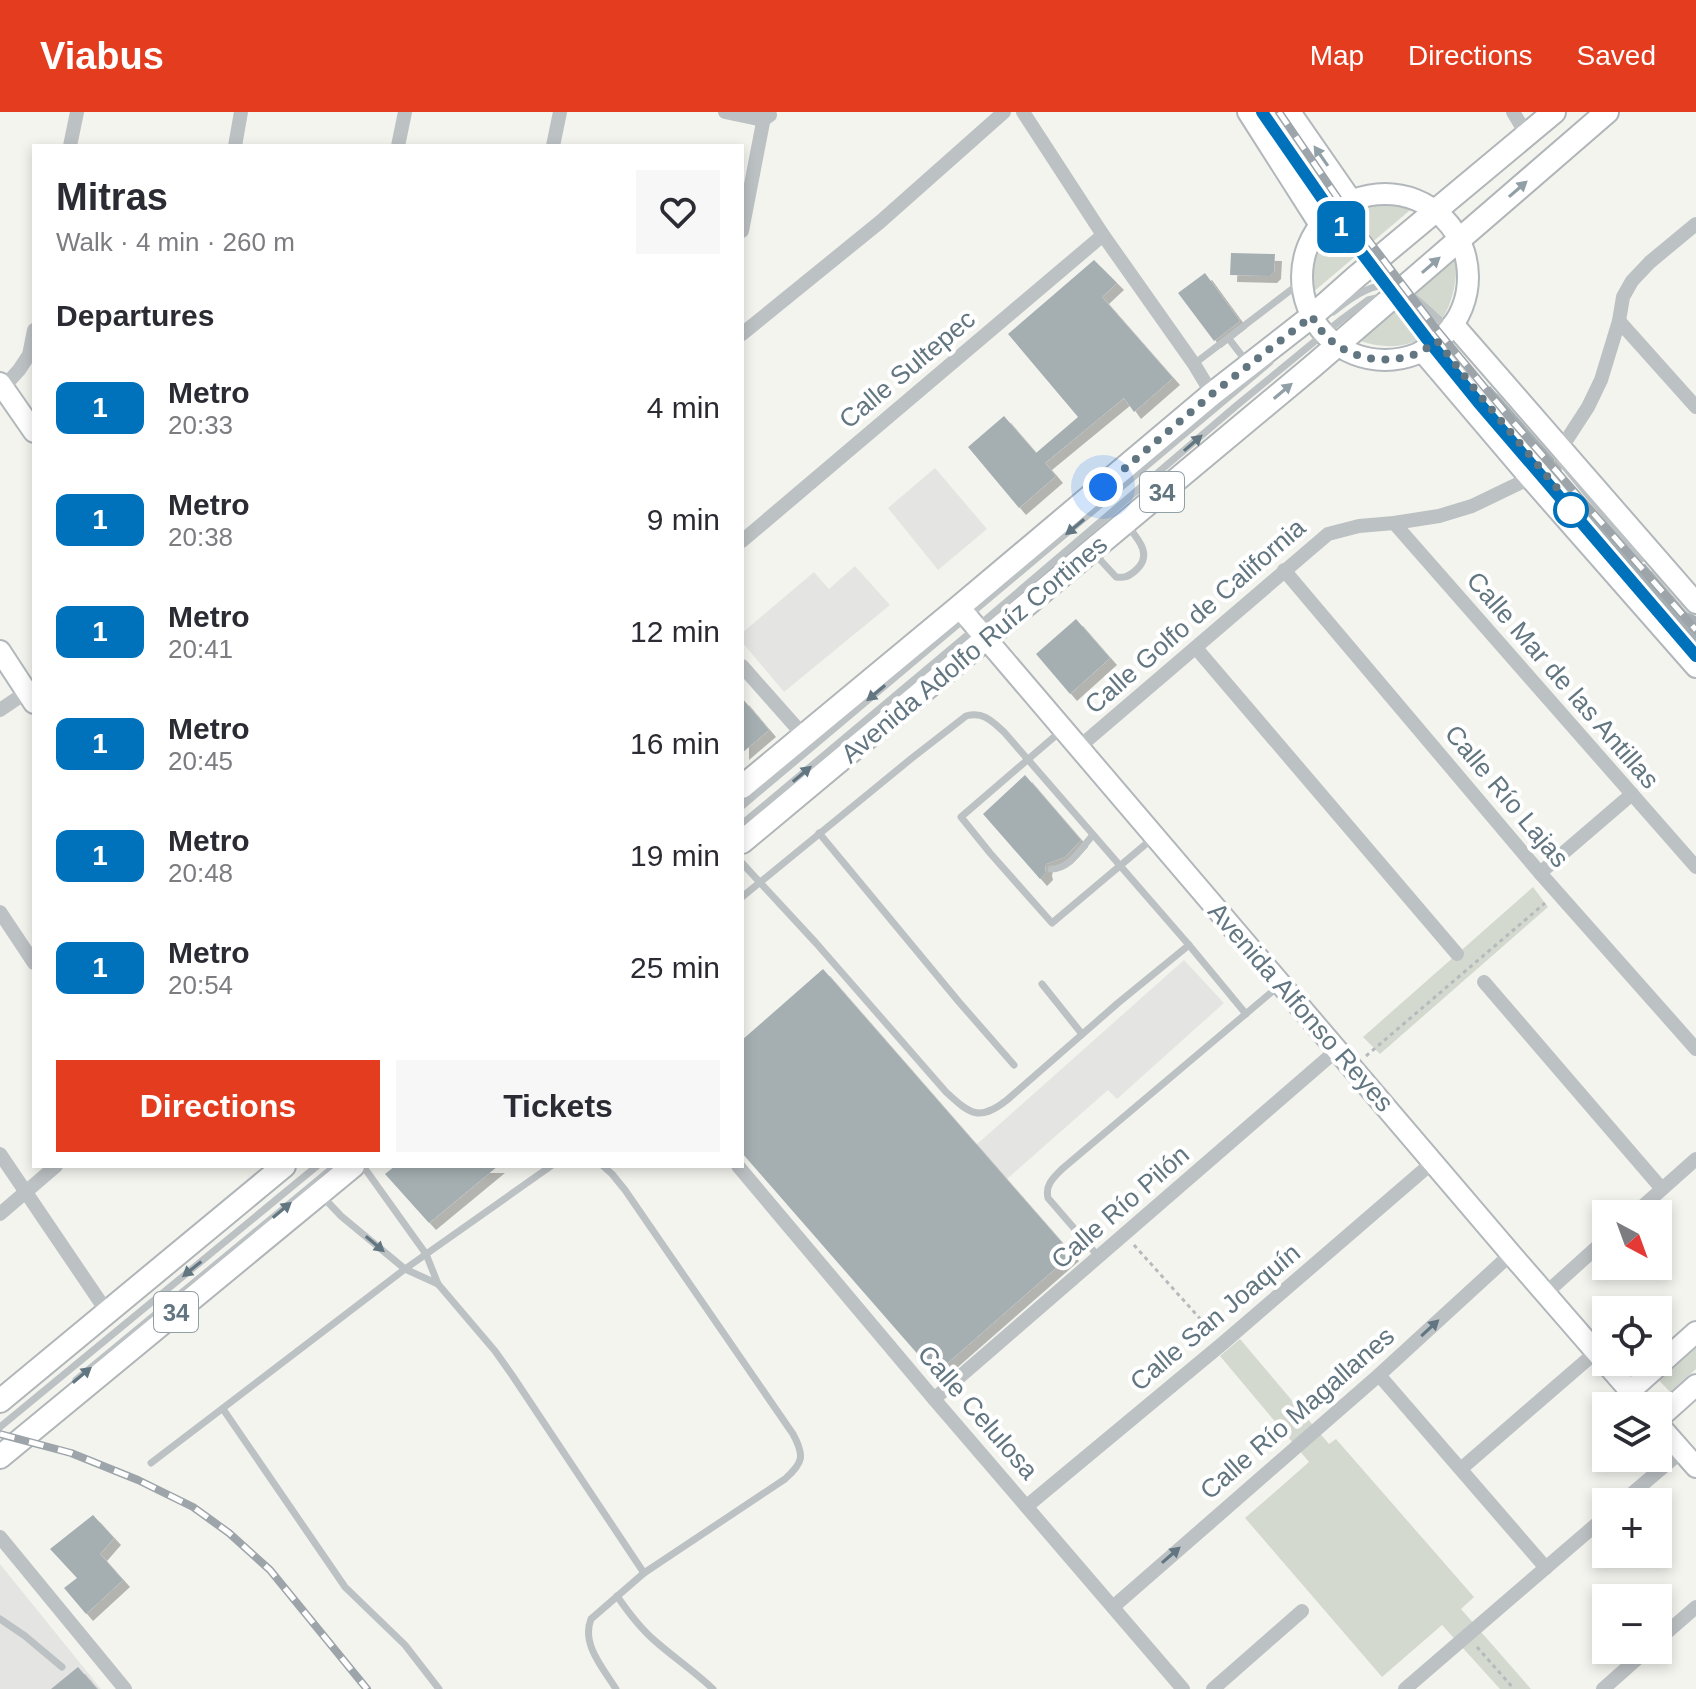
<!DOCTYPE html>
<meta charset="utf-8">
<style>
body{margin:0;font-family:Helvetica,sans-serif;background:#f7f7f7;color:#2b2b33;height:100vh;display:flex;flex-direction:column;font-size:30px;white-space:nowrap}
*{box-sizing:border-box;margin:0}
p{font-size:26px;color:#7c7c81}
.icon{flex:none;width:44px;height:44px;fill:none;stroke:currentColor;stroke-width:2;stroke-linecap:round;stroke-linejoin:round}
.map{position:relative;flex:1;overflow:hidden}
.drawer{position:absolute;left:32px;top:32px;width:712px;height:1024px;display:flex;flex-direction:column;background:#fff;border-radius:0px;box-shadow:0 4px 12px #0003}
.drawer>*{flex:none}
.badge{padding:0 16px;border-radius:12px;font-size:28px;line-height:52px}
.needle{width:52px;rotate:139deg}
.controls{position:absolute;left:1592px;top:1088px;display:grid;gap:16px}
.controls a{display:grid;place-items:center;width:80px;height:80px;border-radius:0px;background:#fff;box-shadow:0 4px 12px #0003;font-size:40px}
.you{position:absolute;width:40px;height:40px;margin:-20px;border:6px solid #fff;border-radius:50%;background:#1a73e8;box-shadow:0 0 0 12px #1a73e833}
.map>.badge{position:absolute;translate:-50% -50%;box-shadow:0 0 0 4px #fff}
h2{padding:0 24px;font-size:30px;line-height:72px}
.round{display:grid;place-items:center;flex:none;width:84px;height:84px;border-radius:0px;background:#f7f7f7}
.head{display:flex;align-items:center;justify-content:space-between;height:136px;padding:0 24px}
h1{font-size:38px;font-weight:600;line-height:60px}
.primary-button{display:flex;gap:16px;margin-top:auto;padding:16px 24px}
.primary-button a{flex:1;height:92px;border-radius:0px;background:#e43c1f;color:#fff;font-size:32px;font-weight:600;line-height:92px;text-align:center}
.primary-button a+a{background:#f7f7f7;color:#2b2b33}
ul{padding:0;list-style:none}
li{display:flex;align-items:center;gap:24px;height:112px;padding:0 24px}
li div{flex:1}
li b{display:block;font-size:30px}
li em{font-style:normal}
li .badge{min-width:88px;font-weight:700;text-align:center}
header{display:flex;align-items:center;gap:48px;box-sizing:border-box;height:112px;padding:0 40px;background:#e43c1f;color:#fff}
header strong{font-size:38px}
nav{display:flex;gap:44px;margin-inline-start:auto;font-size:28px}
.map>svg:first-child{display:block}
.built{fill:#e4e5e3}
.green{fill:#d3d9cf}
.building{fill:#a5afb2;filter:url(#shadow)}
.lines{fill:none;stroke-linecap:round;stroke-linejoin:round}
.secondary-casing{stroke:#b1b7bb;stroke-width:24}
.primary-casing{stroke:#b0b5b8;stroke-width:26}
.path{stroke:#b6babc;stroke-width:3;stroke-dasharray:4 4;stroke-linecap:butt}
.lane{stroke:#bcc1c4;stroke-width:7}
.street{stroke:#bcc1c4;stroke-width:14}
.secondary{stroke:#fff;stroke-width:20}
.primary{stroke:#fff;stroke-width:22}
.rail-casing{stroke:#9da5aa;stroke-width:8}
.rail{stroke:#fff;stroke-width:5;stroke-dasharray:15;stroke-linecap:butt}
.oneway{fill:#919fa7}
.oneway2{fill:#627681}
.line-casing{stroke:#fff;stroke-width:18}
.line{stroke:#0072bc;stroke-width:12}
.walk{stroke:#627681;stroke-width:8;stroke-dasharray:0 14.4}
.stop-dot{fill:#fff;stroke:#0072bc;stroke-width:4}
.labels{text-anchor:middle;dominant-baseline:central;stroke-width:8;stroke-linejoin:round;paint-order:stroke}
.shield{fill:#fff;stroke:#919fa7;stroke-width:2}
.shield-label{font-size:24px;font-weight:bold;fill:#627681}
.street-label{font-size:26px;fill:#627681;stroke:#fff}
</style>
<header>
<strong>Viabus</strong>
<nav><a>Map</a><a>Directions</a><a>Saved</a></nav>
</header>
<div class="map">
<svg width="1696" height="1577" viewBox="0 0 1696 1577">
<defs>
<filter id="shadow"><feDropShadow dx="7" dy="7" stdDeviation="0" flood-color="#0004"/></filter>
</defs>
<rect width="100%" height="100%" fill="#f4f4ef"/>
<g class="built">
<polygon points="935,356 987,417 938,458 888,396"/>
<polygon points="855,454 890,493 784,580 742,530 742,521 814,460 829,477"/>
<polygon points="1184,848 1224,891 1117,987 1108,978 1007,1067 976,1033"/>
<polygon points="0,1452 101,1577 0,1577"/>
</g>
<g class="green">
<path d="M1382 86 1400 87 1415 94 1312 181C1311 128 1328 97 1382 86Z"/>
<path d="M1456 143C1460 204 1425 250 1360 229Z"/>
<polygon points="1533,775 1548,795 1380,942 1363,925"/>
<polygon points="1240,1227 1329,1332 1336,1327 1474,1485 1461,1497 1531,1577 1500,1577 1442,1513 1382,1565 1245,1406 1309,1350 1220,1244"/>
<polygon points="1696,1227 1696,1257 1670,1280 1654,1263"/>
</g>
<g class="building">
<polygon points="1231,141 1275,142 1274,160 1270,164 1230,163"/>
<polygon points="1094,148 1117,171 1102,185 1173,266 1134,300 1124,286 1045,351 1056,364 1019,396 968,335 1004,304 1036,341 1078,305 1008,222"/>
<polygon points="1205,161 1240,209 1214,229 1178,181"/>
<polygon points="1490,274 1554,347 1555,353 1636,451 1640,453 1645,452 1686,500 1696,504 1696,528 1692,531 1632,462 1631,456 1485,280"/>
<polygon points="1076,507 1110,546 1070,582 1036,542"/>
<polygon points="742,586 769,618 742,641"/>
<polygon points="1025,663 1081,728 1065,745 1046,752 1045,757 1046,761 1040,767 983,702"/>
<polygon points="823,857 1072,1142 935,1262 742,1041 742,928"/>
<polygon points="395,1054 498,1054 429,1111 385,1062"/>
<polygon points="93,1403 114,1426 100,1442 123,1468 86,1502 64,1476 77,1466 50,1437"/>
<polygon points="78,1555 97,1577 51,1577"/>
</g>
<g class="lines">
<defs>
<g id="secondary">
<polyline points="1248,0 1320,113"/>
<polyline points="1290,0 1351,88"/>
<circle cx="1385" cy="165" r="83"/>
<polyline points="1453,212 1696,491"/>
<polyline points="1422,239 1530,366 1696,555"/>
<polyline points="0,271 34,320"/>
<polyline points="959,495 1511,1142 1643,1294"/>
<polyline points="0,539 34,591"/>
<polyline points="1630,1279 1696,1220"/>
<polyline points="1658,1307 1696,1273"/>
<polyline points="1658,1312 1696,1355"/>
</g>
<g id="primary">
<polyline points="742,675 959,495 1212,282 1312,204 1356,165 1554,0"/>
<polyline points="742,730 1313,254 1607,0"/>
<polyline points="0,1289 284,1054"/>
<polyline points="0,1345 353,1054"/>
</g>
</defs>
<use href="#secondary" class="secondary-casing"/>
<use href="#primary" class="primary-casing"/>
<g class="path">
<polyline points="1366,944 1545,791"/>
<polyline points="1134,1133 1212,1220"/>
<polyline points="1477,1535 1514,1577"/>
</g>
<g class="lane">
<path d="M1393 188C1430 213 1453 250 1480 284 1529 343 1578 401 1626 460"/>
<path d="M1333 200C1390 154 1402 173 1449 217"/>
<polyline points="1229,227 1246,249"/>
<polyline points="1194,252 1300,171"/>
<polyline points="1560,349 1641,447"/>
<path d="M1093 440 1116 465C1124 466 1128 465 1135 459 1154 443 1138 427 1126 412"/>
<polyline points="1061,619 961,705 990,741 1052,811 1153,726"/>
<polyline points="742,694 1270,250"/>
<polyline points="742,712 977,515 1236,294 1342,207 1368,188 1381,185"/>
<polyline points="819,721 959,890 1014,953"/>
<path d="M742 751 816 831 946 980C970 1002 979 1010 1007 988L1118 891 1189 833"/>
<path d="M1051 757C1070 757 1081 736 1093 723"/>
<path d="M742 785 912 646 966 604C983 599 992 609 1004 620L1189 833 1246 902"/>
<polyline points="1042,872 1082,922"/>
<polyline points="363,1054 426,1142 438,1172 495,1239 512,1263 644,1461"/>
<path d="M603 1054 612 1062 625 1078 793 1322C805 1344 803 1351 785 1367L644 1461 591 1507C581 1532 603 1556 616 1577"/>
<polyline points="323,1085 341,1104 405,1157 438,1172"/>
<path d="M1098 1144 1048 1086C1045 1073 1053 1066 1062 1057L1280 873"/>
<polyline points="76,1268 335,1054"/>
<polyline points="223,1297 345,1475 405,1533 439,1577"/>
<polyline points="0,1315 317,1054"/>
<polyline points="151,1351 405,1157 551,1054"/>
<path d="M617 1484C628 1500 639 1515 654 1528 673 1545 694 1559 713 1577"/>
<polyline points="0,1507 25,1524 62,1555"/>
</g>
<g class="street">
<polyline points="725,0 763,8 770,3"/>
<polyline points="1023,0 1103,123 1194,252 1212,282"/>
<polyline points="1513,0 1527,23"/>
<polyline points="70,34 77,0"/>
<polyline points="235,34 241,0"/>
<polyline points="398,34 405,0"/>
<polyline points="553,34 560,0"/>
<polyline points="742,119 765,0"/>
<polyline points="1619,209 1696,295"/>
<polyline points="742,222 880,110 1004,0"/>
<polyline points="0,279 19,258 29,243 34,218"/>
<polyline points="1562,335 1588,295 1601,268 1619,209 1623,185 1632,169 1650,150 1696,112"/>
<polyline points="1394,411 1696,755"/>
<polyline points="742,429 1103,123"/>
<polyline points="1284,458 1540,761 1696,937"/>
<polyline points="1196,536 1457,842"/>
<polyline points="742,554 804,624"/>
<polyline points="0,598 34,575"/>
<polyline points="1078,636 1328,422 1359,414 1394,411 1439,404 1472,394 1530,366"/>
<polyline points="1540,761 1632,682"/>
<polyline points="0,800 34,851"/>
<polyline points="1484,870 1662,1077"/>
<polyline points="0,1042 107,1200"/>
<polyline points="738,1054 934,1287 1183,1577"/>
<polyline points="0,1102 56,1054"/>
<polyline points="1634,1102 1696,1047"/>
<polyline points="1546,1181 1606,1127"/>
<polyline points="1379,1263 1546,1456"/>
<polyline points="934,1287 1337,938"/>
<polyline points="1462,1356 1596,1240"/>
<polyline points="1622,1390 1682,1339"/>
<polyline points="1027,1394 1222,1232 1433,1050"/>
<polyline points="0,1425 125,1577"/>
<polyline points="1113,1495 1379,1263 1511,1142"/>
<polyline points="1658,1528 1696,1495"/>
<polyline points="1213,1577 1302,1499"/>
<polyline points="1405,1577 1606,1404"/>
<polyline points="1603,1577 1647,1538"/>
</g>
<use href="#secondary" class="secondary"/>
<use href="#primary" class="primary"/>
<defs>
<g id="rail">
<polyline points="1262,0 1339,111 1427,227 1478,290 1696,544"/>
<polyline points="1279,0 1350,104 1437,218 1514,311 1696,518"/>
<polyline points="0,1322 71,1341 138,1368 193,1395 229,1421 270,1458 367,1577"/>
</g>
</defs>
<use href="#rail" class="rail-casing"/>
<use href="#rail" class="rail"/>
</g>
<defs><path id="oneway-solid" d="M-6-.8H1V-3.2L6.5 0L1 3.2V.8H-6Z" transform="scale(2)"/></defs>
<g class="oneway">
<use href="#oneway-solid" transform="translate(1321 44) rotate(-125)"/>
<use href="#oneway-solid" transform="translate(1518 77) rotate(-41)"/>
<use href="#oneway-solid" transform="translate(1431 153) rotate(-41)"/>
<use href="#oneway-solid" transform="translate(1283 279) rotate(-40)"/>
</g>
<g class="oneway2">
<use href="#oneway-solid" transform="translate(1193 331) rotate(-41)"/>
<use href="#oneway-solid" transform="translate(1075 415) rotate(140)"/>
<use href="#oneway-solid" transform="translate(876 581) rotate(140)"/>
<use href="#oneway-solid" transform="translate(802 662) rotate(-40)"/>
<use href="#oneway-solid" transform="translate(282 1098) rotate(-40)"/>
<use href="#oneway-solid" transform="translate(375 1132) rotate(40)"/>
<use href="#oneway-solid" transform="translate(192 1157) rotate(141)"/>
<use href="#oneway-solid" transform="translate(1430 1216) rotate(-43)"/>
<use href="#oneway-solid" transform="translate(82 1263) rotate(-40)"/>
<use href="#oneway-solid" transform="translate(1171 1443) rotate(-41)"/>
</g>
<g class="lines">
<defs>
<polyline id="line" points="1262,0 1339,111 1427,227 1478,290 1696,544"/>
</defs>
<use href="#line" class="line-casing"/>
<use href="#line" class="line"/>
<path class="walk" d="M1103 375 1212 282 1312 204C1329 240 1373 255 1410 244 1420 241 1429 235 1437 229L1477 280 1577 400 1571 398"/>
</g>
<circle class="stop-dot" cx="1571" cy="398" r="16"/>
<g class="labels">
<g class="shield">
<rect x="1140" y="360" width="44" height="40" rx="6"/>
<rect x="154" y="1180" width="44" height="40" rx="6"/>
</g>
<g class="shield-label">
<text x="1162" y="380">34</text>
<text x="176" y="1200">34</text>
</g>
<g class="street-label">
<text transform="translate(907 257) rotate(-40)">Calle Sultepec</text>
<text transform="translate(1195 504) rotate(-41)">Calle Golfo de California</text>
<text transform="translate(974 537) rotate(-40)">Avenida Adolfo Ruíz Cortines</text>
<text transform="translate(1563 568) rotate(49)">Calle Mar de las Antillas</text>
<text transform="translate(1507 684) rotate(50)">Calle Río Lajas</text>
<text transform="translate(1301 895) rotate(49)">Avenida Alfonso Reyes</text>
<text transform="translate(1120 1095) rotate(-41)">Calle Río Pilón</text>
<text transform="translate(1215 1205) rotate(-40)">Calle San Joaquín</text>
<text transform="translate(978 1300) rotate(49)">Calle Celulosa</text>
<text transform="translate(1297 1301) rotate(-41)">Calle Río Magallanes</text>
</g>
</g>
</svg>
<div class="controls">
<a><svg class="needle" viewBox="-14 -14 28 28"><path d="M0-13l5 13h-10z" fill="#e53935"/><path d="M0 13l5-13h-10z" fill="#7c7c81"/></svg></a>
<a><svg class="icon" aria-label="locate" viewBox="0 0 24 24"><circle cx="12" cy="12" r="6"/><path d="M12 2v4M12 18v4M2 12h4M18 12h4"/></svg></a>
<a><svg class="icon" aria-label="layers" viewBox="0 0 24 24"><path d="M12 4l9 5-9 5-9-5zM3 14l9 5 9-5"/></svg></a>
<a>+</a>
<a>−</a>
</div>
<div class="you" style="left:1103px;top:375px"></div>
<b class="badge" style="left:1341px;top:115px;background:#0072bc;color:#fff">1</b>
<section class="drawer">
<div class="head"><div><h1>Mitras</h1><p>Walk · 4 min · 260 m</p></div><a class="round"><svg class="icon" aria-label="heart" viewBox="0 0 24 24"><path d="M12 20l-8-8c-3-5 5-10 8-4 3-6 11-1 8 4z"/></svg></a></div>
<h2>Departures</h2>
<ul>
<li><span class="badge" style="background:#0072bc;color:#fff">1</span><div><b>Metro</b><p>20:33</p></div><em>4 min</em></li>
<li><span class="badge" style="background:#0072bc;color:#fff">1</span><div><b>Metro</b><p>20:38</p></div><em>9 min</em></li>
<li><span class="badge" style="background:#0072bc;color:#fff">1</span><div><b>Metro</b><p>20:41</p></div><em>12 min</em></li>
<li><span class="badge" style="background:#0072bc;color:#fff">1</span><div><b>Metro</b><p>20:45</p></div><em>16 min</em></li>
<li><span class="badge" style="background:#0072bc;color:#fff">1</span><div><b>Metro</b><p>20:48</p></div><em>19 min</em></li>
<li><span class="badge" style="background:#0072bc;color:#fff">1</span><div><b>Metro</b><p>20:54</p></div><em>25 min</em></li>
</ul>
<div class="primary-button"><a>Directions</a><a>Tickets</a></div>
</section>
</div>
